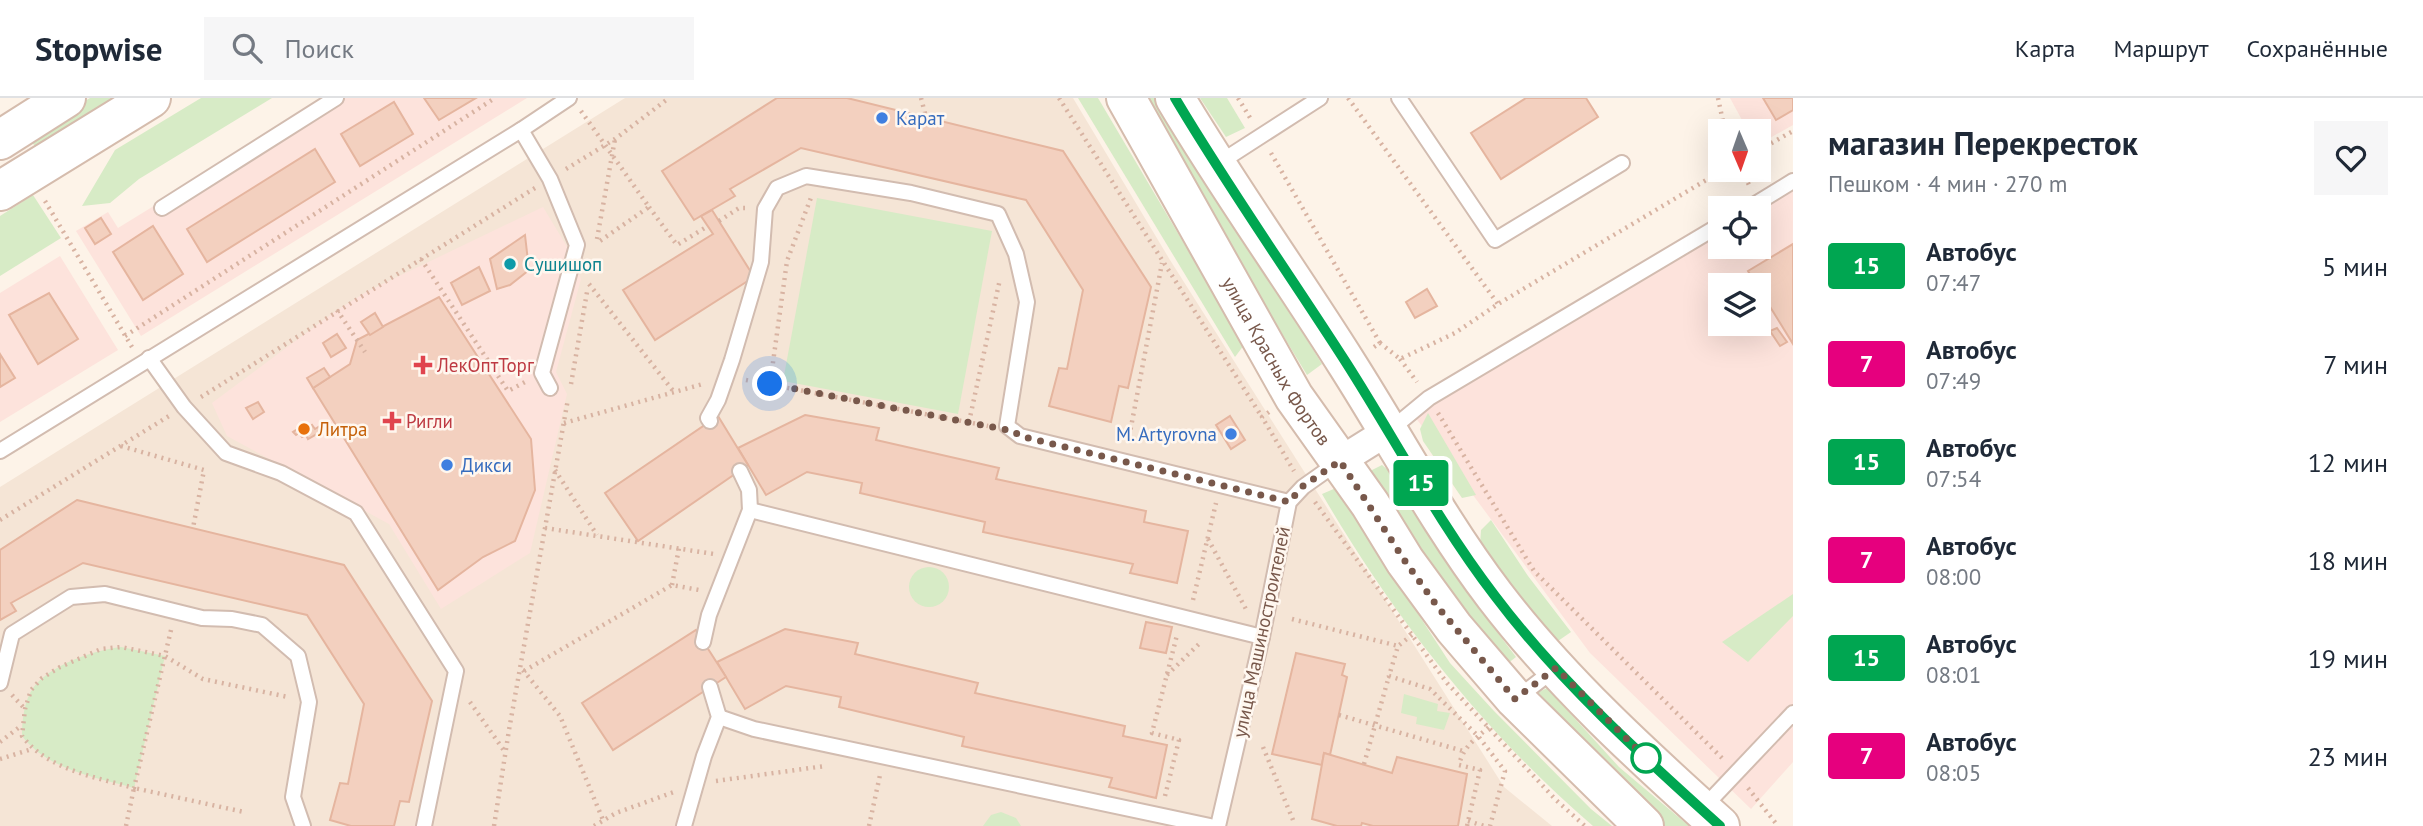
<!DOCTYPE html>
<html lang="ru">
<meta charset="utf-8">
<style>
body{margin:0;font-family:"PT Sans",sans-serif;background:#f6f6f7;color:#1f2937;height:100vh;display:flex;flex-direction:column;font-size:26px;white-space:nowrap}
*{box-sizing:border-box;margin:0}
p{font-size:23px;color:#747a83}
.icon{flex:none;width:38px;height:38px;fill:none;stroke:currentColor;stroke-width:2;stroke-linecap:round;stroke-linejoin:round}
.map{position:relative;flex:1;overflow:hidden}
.sheet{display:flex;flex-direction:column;background:#fff;width:630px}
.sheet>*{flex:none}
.badge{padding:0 14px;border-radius:5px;font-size:24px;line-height:46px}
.needle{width:46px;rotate:178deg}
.buttons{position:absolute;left:1708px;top:21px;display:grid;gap:14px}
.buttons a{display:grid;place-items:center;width:63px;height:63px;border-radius:0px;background:#fff;box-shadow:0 7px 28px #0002;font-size:35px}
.you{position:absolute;width:35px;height:35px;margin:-18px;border:5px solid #fff;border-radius:50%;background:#1a73e8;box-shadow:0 0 0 10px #1a73e833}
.map>.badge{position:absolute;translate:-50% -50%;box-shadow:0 0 0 4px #fff}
.round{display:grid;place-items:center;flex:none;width:74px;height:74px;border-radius:0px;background:#f6f6f7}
.head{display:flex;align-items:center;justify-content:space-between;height:119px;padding:0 35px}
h1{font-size:33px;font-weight:600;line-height:52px}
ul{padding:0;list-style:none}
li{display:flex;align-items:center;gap:21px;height:98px;padding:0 35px}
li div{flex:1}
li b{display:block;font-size:26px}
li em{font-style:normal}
li .badge{min-width:77px;font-weight:700;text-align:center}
header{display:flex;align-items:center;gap:42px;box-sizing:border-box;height:98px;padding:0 35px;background:#fff;border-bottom:2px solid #e0e1e3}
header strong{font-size:33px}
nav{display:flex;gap:38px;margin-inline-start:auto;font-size:24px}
.search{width:490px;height:63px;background:#f6f6f7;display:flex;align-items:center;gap:18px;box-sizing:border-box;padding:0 24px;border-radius:0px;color:#747a83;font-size:26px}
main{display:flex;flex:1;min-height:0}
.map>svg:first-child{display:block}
.residential{fill:#f5e5d6}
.commercial{fill:#fde3dc;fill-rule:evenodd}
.green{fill:#d7ebc6}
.building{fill:#f3d0bf;stroke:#e5b59f;stroke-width:2}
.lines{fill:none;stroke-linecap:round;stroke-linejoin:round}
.lane-casing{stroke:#d2bcb0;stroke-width:18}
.street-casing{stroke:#d2bcb0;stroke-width:32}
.secondary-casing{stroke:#d5bcad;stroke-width:42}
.path{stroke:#d8b3a2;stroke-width:4.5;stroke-dasharray:2 5;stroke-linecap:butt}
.lane{stroke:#fff;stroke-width:14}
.street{stroke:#fff;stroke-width:28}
.secondary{stroke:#fff;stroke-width:38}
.line-casing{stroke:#fff;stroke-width:16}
.line{stroke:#00a651;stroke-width:10}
.walk{stroke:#78584b;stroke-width:7;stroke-dasharray:0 12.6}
.shop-dot{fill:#3f7fe0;stroke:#fff7ef;stroke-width:2.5}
.culture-dot{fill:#0f9aa8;stroke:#fff7ef;stroke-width:2.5}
.health-dot{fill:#e0444e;stroke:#fff7ef;stroke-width:2.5}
.food-dot{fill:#e8710a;stroke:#fff7ef;stroke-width:2.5}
.stop-dot{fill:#fff;stroke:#00a651;stroke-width:3.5}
.labels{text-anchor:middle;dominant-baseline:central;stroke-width:5;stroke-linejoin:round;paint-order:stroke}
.shop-label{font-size:19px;fill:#366cbe;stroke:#fff7ef;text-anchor:start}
.culture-label{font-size:19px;fill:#0d838f;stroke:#fff7ef;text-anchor:start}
.street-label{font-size:19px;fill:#78584b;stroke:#fff7ef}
.health-label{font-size:19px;fill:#be3a42;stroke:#fff7ef;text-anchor:start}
.food-label{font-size:19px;fill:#c56008;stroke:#fff7ef;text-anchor:start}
</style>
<header>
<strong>Stopwise</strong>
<div class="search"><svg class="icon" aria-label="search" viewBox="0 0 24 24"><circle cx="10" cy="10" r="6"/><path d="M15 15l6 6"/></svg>Поиск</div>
<nav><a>Карта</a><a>Маршрут</a><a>Сохранённые</a></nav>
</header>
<main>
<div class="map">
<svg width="1793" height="728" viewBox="0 0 1793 728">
<rect width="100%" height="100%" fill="#fdf3e8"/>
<polygon class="residential" points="625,0 1073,0 1170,162 1504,689 1552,728 0,728 0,389"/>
<g class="commercial">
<polygon points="329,0 527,0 141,238 76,133 108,114 118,130"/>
<polygon points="1730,0 1793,0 1793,27 1759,46 1759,33 1748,33"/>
<path d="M1793 75V664L1751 711 1590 555 1407 308 1720 119V149H1759V110H1735ZM1720 187H1759V226H1720Z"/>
<polygon points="543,109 566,147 581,181 556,274 567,296 530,455 441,511 389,426 227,338 212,305 337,212 368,193"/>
<polygon points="60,158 118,252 0,324 0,195"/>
</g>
<g class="green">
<polygon points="90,0 116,0 36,50 28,38"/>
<polygon points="201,0 272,0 139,81 110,105 82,108 115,52"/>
<polygon points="1078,0 1098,0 1244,247 1235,259"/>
<polygon points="1139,0 1158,0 1322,266 1307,277"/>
<polygon points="1200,0 1227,0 1245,30 1226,39"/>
<polygon points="33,97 61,140 0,178 0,118"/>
<polygon points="817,100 992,133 958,316 783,283"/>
<polygon points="1428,315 1476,397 1462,400 1423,343 1420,331"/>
<polygon points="1382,367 1390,374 1479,510 1516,559 1507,566 1464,516 1371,379 1372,372"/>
<path d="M1336 390 1450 565 1494 613 1591 711 1612 728H1593C1484 634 1394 520 1322 396Z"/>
<polygon points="1491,422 1528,478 1571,534 1558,543 1546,535 1480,447 1481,432"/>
<circle cx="929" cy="489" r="20"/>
<polygon points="1793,496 1793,518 1748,564 1722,544"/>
<path d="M121 549 165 558 134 690C95 679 48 672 22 638 22 623 24 603 33 590 50 567 94 552 121 549Z"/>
<polygon points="1547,590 1619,669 1689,728 1665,728 1606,678 1529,599"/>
<polygon points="1404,596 1438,606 1437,613 1450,615 1444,632 1416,626 1417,619 1401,615"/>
<polygon points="1001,714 1016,720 1021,728 983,728 991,717"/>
</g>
<g class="building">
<polygon points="424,0 476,0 439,22"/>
<polygon points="777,0 847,0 1063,53 1151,189 1128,290 1119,288 1111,324 1049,308 1059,270 1067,271 1083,192 1026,102 801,50 730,91 735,98 694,122 662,73"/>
<polygon points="1526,0 1586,0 1598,19 1501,81 1471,35"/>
<polygon points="1763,0 1793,0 1793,12 1776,22"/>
<polygon points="394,4 413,36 360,68 341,36"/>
<polygon points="315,51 335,84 207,164 187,131"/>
<polygon points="712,112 754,179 655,242 623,192 713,136 701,118"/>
<polygon points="101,120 111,136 95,146 85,130"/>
<polygon points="153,128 183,176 143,202 113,154"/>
<polygon points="525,137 529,172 510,187 497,191 490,161"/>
<polygon points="1793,146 1793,246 1748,173"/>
<polygon points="479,169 490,193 462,207 451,185"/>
<polygon points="1427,191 1437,208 1415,220 1406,204"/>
<polygon points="49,195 78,241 38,266 9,217"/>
<polygon points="439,199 531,341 535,392 515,443 483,459 438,492 313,290 350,266 357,242"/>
<polygon points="375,215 383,229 370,237 361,224"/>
<polygon points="1777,230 1787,244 1780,248 1770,233"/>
<polygon points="337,236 346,250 331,259 323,245"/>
<polygon points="0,256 15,280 0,289"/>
<polygon points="324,270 330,279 313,290 307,280"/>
<polygon points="258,304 264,314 253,321 246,310"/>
<polygon points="805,317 879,330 876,342 999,370 996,381 1146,413 1144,424 1188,433 1177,485 1130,475 1133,466 983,434 985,424 860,395 862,385 807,374 766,397 738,350"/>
<polygon points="718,318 748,367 638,443 605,395"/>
<polygon points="1230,318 1245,342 1231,351 1216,327"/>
<polygon points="305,326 308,330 312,327 315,331 320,328 322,333 308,341 306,337 302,339 299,335 296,337 293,334"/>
<polygon points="77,402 344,467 432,603 409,704 400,703 394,728 351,728 330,722 340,685 348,686 364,606 307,517 83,465 11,505 16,513 0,522 0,452"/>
<polygon points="1146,524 1172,529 1166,555 1140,550"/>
<polygon points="785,531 858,545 855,556 978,585 975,595 1125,628 1123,638 1167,647 1156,700 1109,689 1112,680 962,648 964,639 839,609 841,599 786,588 745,611 717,564"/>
<polygon points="696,532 726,579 613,652 582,605"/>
<polygon points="1296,555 1345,566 1342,577 1347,579 1330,657 1324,655 1322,667 1272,656"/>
<polygon points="1324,655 1392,675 1397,659 1467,676 1458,728 1373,728 1362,725 1361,728 1337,728 1312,721"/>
</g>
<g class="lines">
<defs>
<g id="lane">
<polyline points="1399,0 1495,142 1622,65"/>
<polyline points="521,32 550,81 577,147 542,275 550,290"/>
<polyline points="1216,62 1233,56 1320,0"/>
<polyline points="162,110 336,0"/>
<polyline points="1749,110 1793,83"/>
<polyline points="149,260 184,309 226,355 281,375 356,415 456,573 424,728"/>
<polyline points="710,323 708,320 718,302 732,262 761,164 765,111 777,90 806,78 911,95 998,116 1016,156 1027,204 1007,328 1020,338 1289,404"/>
<polyline points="1389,333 1429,300 1720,127"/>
<polyline points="0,353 521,32 569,0"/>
<polyline points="750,412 1262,539"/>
<polyline points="703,544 709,517 750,412 749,392 740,373"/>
<polyline points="0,585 12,536 71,499 105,496 202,520 232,521 262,527 298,558 309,604 293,699 303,728"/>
<polyline points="1516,601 1555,571"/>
<polyline points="719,619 754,631 1210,728"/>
<polyline points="1703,710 1793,615"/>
<polyline points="684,728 704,658 719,619 710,589"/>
<polyline points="1218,728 1262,539 1289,404 1303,389 1337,365"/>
</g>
<polyline id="street" points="1340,363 1388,333"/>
<g id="secondary">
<path id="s1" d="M1126 0 1294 299 1370 406 1405 463 1454 530 1515 601 1644 728"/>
<path d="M1175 0C1229 91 1291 177 1347 266 1396 343 1440 426 1495 498 1560 583 1641 657 1720 728"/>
<polyline points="0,42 66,0"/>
<polyline points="0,93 151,0"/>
</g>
</defs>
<use href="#lane" class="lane-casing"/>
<use href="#street" class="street-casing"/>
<use href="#secondary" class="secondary-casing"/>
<g class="path">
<polyline points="921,0 926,19"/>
<polyline points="1059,0 1262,319"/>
<polyline points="1238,0 1252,23"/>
<polyline points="1348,0 1498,206"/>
<polyline points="1718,0 1725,33"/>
<polyline points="581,13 649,109 597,145"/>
<polyline points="1759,52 1793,33"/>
<polyline points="1271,55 1380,245"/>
<polyline points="566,71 615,41 669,0"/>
<polyline points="1742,72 1749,87"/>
<polyline points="45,103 132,249"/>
<polyline points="649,109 677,147 708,128"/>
<polyline points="719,123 739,110 745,110"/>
<polyline points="597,141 615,41"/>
<polyline points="421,161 508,293 525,284"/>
<polyline points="589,186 674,294"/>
<polyline points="337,212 365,254"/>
<polyline points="125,238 495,0"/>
<polyline points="1374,249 1380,245 1400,261 1455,235 1498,206 1723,72"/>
<polyline points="1400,261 1417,284"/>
<polyline points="746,282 988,328"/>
<polyline points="571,286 587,194"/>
<polyline points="770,286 787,163 812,97"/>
<polyline points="201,299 535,90"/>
<polyline points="1269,314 1262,319 1294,373"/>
<polyline points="1438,315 1534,473 1724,662"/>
<polyline points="969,324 1000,181"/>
<polyline points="564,325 703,286"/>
<polyline points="1128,345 1162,165"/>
<polyline points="121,348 204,372 193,430"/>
<polyline points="555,372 597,437"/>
<polyline points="1315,404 1447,585 1556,702 1585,728"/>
<polyline points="0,422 169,318"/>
<polyline points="545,430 714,456"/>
<polyline points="1208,441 1247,513"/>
<polyline points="672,487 679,450"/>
<polyline points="1193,502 1216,405"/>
<polyline points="1292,521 1398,548"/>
<path d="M171 532 134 690C95 679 48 672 22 638L25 611 31 592 42 580 60 569 101 551 121 549 165 558 203 581 288 599"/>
<polyline points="1412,537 1398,548 1389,578 1430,591 1478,638 1505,673 1490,728"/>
<polyline points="523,572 560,618 603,722"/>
<polyline points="524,573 672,487 699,492"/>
<polyline points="1167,577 1201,544"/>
<polyline points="12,597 25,611"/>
<polyline points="470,604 505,654"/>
<polyline points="1339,617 1463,653"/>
<polyline points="0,644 22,627"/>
<polyline points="1263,649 1293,722"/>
<polyline points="0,661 32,651"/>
<polyline points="1364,666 1389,578"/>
<polyline points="716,683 825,668"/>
<polyline points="1748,690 1778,728"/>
<polyline points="1165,698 1179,642 1152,635 1177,537"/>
<polyline points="1468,723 1484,728"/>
<polyline points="126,728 134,690 244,714"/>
<polyline points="494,728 509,632 568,301"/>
<polyline points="594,728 616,715 674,694"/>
<polyline points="869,728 880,677"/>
<path d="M1467 728 1480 672 1459 667C1463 649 1475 641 1489 629"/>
</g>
<use href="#lane" class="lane"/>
<use href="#street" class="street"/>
<use href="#secondary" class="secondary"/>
</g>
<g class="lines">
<defs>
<path id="line" d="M1175 0C1229 91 1290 177 1347 266 1396 343 1439 425 1495 498 1559 583 1641 657 1720 728"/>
</defs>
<use href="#line" class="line-casing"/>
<use href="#line" class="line"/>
<polyline class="walk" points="770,286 1013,333 1020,338 1289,404 1303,388 1340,363 1405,463 1437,508 1515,601 1556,570 1646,660"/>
</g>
<g class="shop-dot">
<circle cx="882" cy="20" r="7"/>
<circle cx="1231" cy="336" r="7"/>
<circle cx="447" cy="367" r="7"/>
</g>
<circle class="culture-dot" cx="510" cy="166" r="7"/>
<g class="health-dot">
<path d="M419.5 256.5h7v7h7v7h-7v7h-7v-7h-7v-7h7z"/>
<path d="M388.5 312.5h7v7h7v7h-7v7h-7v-7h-7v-7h7z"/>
</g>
<circle class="food-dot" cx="304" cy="331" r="7"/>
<circle class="stop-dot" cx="1646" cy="660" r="14"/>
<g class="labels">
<g class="shop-label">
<text x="896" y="20">Карат</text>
<text x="1217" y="336" text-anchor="end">M. Artyrovna</text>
<text x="461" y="367">Дикси</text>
</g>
<g class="culture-label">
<text x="524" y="166">Сушишоп</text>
</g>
<g class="street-label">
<text stroke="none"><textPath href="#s1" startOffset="303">улица Красных Фортов</textPath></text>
<text transform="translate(1261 534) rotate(-78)">улица Машиностроителей</text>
</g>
<g class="health-label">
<text x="437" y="267">ЛекОптТорг</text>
<text x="406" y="323">Ригли</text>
</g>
<g class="food-label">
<text x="318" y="331">Литра</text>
</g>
</g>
</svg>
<div class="buttons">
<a><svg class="needle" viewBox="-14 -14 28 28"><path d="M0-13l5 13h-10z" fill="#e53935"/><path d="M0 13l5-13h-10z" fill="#747a83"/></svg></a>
<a><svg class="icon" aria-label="locate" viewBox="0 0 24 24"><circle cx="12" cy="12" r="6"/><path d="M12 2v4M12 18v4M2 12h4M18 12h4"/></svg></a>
<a><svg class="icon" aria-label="layers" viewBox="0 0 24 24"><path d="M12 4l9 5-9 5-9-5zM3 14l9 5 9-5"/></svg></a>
</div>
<div class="you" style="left:770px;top:286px"></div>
<b class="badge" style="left:1421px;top:385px;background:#00a651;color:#fff">15</b>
</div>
<section class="sheet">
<div class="head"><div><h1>магазин Перекресток</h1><p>Пешком · 4 мин · 270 m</p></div><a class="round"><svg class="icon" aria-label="heart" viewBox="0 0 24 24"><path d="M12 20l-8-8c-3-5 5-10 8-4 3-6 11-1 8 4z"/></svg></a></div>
<ul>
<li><span class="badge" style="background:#00a651;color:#fff">15</span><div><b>Автобус</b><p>07:47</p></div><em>5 мин</em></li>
<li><span class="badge" style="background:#e6007e;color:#fff">7</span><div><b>Автобус</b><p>07:49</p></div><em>7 мин</em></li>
<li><span class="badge" style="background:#00a651;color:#fff">15</span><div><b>Автобус</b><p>07:54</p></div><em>12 мин</em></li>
<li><span class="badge" style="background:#e6007e;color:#fff">7</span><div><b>Автобус</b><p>08:00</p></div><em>18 мин</em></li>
<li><span class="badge" style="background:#00a651;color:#fff">15</span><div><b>Автобус</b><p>08:01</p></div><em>19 мин</em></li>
<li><span class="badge" style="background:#e6007e;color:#fff">7</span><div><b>Автобус</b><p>08:05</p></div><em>23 мин</em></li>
</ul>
</section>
</main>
